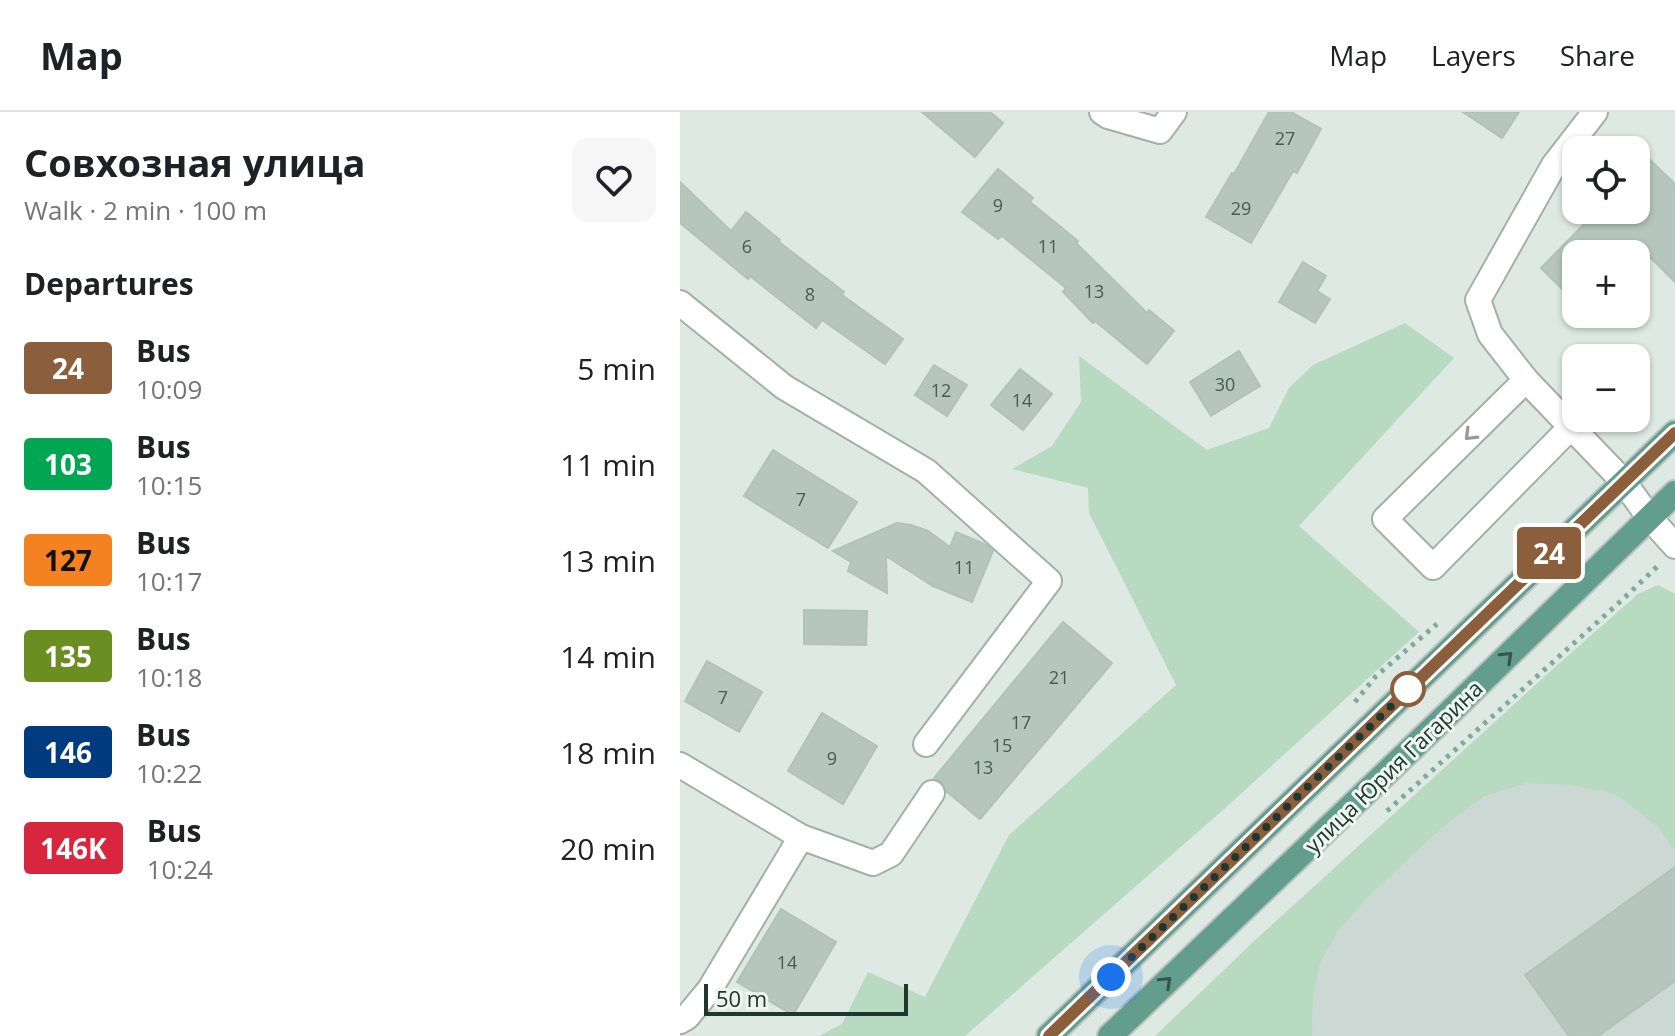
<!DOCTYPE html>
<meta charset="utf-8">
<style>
body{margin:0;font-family:"Open Sans",sans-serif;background:#f6f6f6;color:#202124;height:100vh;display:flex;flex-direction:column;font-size:30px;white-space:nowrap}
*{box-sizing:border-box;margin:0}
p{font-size:26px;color:#757577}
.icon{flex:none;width:44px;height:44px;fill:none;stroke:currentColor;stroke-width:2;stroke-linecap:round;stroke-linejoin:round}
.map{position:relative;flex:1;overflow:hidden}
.drawer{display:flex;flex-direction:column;background:#fff;width:680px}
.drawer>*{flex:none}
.badge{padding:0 16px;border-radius:6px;font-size:28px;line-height:52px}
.buttons{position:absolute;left:882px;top:24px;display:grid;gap:16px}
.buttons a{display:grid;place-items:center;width:88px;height:88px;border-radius:16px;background:#fff;box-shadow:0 2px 6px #0004;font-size:40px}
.scale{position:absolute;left:24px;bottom:20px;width:204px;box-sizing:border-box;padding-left:8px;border:4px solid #203731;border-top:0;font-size:22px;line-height:28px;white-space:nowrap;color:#203731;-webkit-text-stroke:6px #eef6f2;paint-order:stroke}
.you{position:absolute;width:40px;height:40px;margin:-20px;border:6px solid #fff;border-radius:50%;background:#1a73e8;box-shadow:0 0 0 12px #1a73e833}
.map>.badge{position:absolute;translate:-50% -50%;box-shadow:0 0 0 4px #fff}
h2{padding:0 24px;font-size:30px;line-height:72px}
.round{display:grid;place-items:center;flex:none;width:84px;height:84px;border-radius:16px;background:#f6f6f6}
.summary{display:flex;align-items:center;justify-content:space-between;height:136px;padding:0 24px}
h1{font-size:38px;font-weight:700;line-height:60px}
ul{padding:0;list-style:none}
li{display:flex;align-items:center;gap:24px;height:96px;padding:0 24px}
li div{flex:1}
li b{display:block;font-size:30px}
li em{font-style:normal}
li .badge{min-width:88px;font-weight:700;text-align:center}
header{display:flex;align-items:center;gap:48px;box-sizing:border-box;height:112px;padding:0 40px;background:#fff;border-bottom:2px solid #e0e0e0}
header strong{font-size:38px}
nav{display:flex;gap:44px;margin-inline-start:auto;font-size:28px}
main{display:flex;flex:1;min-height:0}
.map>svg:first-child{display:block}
.built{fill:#ccd8d3}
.green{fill:#b7dac0}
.building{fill:#b6c6bf;stroke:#b0c2ba;stroke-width:2}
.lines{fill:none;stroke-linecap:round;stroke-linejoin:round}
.minor-casing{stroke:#a1b0ab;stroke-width:28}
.major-casing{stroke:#bcc3c1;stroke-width:28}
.path{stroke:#7fab9d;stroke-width:5;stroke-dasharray:4 6;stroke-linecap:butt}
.minor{stroke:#fff;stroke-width:24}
.major{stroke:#639d8d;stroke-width:24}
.oneway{stroke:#909b98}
.oneway2{stroke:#34564d}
.line-casing{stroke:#fff;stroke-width:18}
.line{stroke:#8b5e3c;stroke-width:12}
.walk{stroke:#203731;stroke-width:8;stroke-dasharray:0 14.4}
.stop-dot{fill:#fff;stroke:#8b5e3c;stroke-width:4}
.labels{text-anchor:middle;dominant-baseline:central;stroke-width:6;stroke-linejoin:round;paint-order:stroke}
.number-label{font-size:18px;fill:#465b54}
.street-label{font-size:22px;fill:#203731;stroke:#eef6f2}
</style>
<header>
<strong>Map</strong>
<nav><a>Map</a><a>Layers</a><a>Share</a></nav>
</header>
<main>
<section class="drawer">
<div class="summary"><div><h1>Совхозная улица</h1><p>Walk · 2 min · 100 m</p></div><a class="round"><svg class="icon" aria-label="heart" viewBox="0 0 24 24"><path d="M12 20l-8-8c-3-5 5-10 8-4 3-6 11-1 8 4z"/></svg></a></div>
<h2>Departures</h2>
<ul>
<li><span class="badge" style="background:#8b5e3c;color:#fff">24</span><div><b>Bus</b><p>10:09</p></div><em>5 min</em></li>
<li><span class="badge" style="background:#00a651;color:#fff">103</span><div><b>Bus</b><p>10:15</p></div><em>11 min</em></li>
<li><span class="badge" style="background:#f58220;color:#111">127</span><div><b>Bus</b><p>10:17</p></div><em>13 min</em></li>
<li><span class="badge" style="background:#6b8e23;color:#fff">135</span><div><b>Bus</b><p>10:18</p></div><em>14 min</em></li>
<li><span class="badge" style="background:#003b80;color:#fff">146</span><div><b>Bus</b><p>10:22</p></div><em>18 min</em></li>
<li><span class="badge" style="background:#d7263d;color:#fff">146K</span><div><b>Bus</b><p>10:24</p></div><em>20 min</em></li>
</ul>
</section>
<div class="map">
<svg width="995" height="924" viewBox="0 0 995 924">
<rect width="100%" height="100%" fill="#dee9e4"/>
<polygon class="built" points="974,510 995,540 995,924 543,924"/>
<g class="green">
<polygon points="725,211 774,246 619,414 739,520 543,698 285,924 139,924 162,912 188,860 245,885 329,723 496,573 409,401 408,376 332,357 372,334 401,290 399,244 527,338 589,316 609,276 633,253"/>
<polygon points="978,473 995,482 995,739 978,715 936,682 892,673 847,671 804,684 766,712 730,745 684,789 657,820 640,851 633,882 632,924 475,924 573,830 874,556 958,482"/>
</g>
<g class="building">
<polygon points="242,0 310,0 323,11 295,45"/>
<polygon points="589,0 611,0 641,17 617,61 613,59 571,131 526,105 552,61 554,62"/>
<polygon points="783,0 839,0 822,26"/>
<polygon points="969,47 995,72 995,170 965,140 964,142 896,142 896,191 861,156 918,98 956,98 956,60"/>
<polygon points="318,57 353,86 350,90 398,129 396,131 467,201 469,198 494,219 467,252 415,209 413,211 383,180 386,176 322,124 318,127 282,100"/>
<polygon points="0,70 51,119 66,100 100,128 99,130 164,180 162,183 223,227 205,252 142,208 136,216 70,164 68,167 0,111"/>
<polygon points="623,150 646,164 637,179 650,187 635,211 599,190"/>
<polygon points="559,239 580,274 531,304 510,270"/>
<polygon points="254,253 287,273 267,304 235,283"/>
<polygon points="340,257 372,282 343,318 311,293"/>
<polygon points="93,338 177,390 148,436 64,384"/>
<polygon points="217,411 231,413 248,419 270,435 276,420 305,432 313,439 292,490 253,474 206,444 207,481 168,459 171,450 153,439"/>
<polygon points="124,498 187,499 186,533 124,532"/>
<polygon points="383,510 432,551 300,707 266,679 261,669 254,666"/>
<polygon points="27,549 82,580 59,620 5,589"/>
<polygon points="142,601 197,634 163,692 108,659"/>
<polygon points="995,755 995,869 918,924 889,924 845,863"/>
<polygon points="101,797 156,830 113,903 57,870"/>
</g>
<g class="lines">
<defs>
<g id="minor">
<polyline points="422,0 428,4 480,19 494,0"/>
<polyline points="915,0 874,53 798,188 810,222 846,268 943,369 969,405 995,434"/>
<polyline points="0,191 104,275 246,359 369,469 246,632"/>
<polyline points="846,268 705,407 753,455 891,315"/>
<polyline points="0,653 121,725 193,751 211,742 252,681"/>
<polyline points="0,909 7,905 30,877 121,725"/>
</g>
<g id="major">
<polyline points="369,924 995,321"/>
<polyline points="430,924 767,603 995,381"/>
</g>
</defs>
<use href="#minor" class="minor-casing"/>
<use href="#major" class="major-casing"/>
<g class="path">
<polyline points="675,590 696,564 757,512"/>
<polyline points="707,699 942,488 981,451"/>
</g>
<use href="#minor" class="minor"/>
<use href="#major" class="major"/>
</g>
<defs><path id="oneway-chevron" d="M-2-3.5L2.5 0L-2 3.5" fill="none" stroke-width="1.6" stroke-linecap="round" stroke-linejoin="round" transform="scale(2)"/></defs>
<use class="oneway" href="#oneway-chevron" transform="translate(790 323) rotate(135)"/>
<g class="oneway2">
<use href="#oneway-chevron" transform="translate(827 545) rotate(-44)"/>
<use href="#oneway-chevron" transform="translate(486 870) rotate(-44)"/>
</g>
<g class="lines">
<defs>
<polyline id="line" points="369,924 995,321"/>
</defs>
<use href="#line" class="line-casing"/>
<use href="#line" class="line"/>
<polyline class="walk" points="431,865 730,576 728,577"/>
</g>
<circle class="stop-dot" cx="728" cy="577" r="16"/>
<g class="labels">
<g class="number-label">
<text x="605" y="26">27</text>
<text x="318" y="93">9</text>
<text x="561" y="96">29</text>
<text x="67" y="134">6</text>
<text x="368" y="134">11</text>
<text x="414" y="179">13</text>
<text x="130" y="182">8</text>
<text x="545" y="272">30</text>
<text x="261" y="278">12</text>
<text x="342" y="288">14</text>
<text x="121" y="387">7</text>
<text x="284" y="455">11</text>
<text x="379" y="565">21</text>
<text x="43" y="585">7</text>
<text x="341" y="610">17</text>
<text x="322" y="633">15</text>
<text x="152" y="646">9</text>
<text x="303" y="655">13</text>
<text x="107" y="850">14</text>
</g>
<g class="street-label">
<text transform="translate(713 654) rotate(-44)">улица Юрия Гагарина</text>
</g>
</g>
</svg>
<div class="buttons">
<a><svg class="icon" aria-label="locate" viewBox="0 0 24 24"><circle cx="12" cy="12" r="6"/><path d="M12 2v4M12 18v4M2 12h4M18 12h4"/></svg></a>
<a>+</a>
<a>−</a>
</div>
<div class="scale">50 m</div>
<div class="you" style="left:431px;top:865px"></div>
<b class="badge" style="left:869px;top:441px;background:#8b5e3c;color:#fff">24</b>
</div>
</main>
